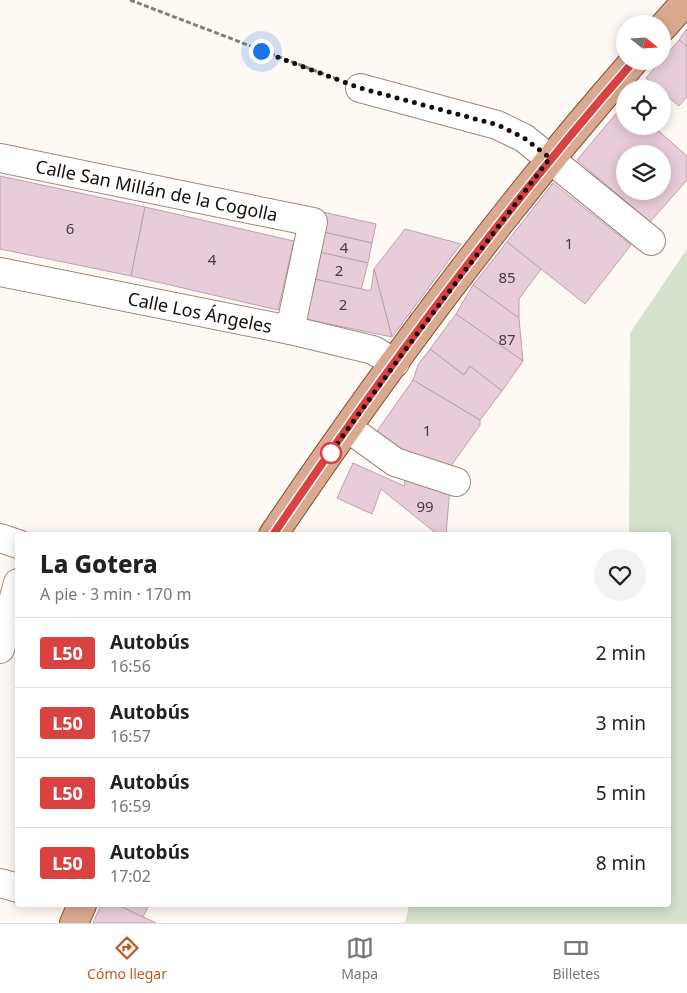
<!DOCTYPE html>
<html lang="es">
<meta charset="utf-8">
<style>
body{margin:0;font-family:"Noto Sans",sans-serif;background:#f2f2f2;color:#222;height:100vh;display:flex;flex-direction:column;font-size:19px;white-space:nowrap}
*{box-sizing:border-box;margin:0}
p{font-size:16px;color:#767676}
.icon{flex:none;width:28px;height:28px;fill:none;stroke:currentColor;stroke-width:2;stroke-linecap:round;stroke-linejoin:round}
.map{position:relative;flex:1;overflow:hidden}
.details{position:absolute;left:15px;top:532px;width:656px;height:375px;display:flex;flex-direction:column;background:#fff;border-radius:5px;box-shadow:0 2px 12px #0003}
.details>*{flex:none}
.badge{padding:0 10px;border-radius:4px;font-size:18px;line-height:32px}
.needle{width:32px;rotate:108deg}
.tools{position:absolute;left:616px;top:15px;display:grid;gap:10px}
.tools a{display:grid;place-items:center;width:55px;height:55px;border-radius:50%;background:#fff;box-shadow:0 2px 12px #0003;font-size:25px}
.you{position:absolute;width:25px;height:25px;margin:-12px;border:4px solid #fff;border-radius:50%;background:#1a73e8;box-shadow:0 0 0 8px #1a73e833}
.map>.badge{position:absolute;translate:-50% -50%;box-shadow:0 0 0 2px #fff}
.round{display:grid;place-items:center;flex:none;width:52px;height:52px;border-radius:26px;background:#f2f2f2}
.summary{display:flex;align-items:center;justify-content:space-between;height:85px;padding:0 25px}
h1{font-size:24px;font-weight:800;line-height:38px}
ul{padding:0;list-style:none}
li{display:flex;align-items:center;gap:15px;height:70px;padding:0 25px;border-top:1px solid #e0e0e0}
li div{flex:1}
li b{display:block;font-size:19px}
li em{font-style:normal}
li .badge{min-width:55px;font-weight:700;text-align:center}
.tabs{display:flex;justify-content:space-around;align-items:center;height:70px;border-top:1px solid #e0e0e0;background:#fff;font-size:14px;color:#767676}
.tabs a{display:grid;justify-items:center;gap:2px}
.tabs .current{color:#bd5a23}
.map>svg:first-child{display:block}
.green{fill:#d6e1ce}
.building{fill:#e8ccd9;stroke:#bca1ae;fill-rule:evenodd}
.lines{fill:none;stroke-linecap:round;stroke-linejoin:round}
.minor-casing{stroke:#a1867b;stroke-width:30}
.major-casing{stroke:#844e30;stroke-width:30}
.path{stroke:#857d7a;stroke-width:3;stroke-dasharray:5 2.5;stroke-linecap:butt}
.minor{stroke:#fff;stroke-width:28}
.major{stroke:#d9aa8f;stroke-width:28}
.line-casing{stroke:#fff;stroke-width:11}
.line{stroke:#da4241;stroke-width:8}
.walk{stroke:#160c08;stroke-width:5;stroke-dasharray:0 9}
.stop-dot{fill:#fff;stroke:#da4241;stroke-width:2.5}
.labels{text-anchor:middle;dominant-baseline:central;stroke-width:5;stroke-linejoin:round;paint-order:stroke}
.number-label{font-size:15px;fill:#4a3c3c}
.street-label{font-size:18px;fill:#160c08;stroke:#fff}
</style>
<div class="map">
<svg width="687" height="923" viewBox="0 0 687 923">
<rect width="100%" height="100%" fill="#fff9f6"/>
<polygon class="green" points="687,249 687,923 405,923 409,905 669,905 669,535 629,535 630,333"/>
<g class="building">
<polygon points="687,28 687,47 679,40"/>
<polygon points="679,40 687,47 687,97 679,106 662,92 662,89 659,89 646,78"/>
<path d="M625 103V126H653L687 156V180L650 222 577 160ZM625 154H662V191H625Z"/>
<polygon points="0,176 145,207 131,276 0,249"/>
<polygon points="553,183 631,245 585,304 507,242"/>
<polygon points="145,207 294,241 278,310 131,276"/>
<polygon points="323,212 376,224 372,243 319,231"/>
<polygon points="405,229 461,244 392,337 374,269"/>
<polygon points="319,231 372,243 368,263 315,251"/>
<polygon points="507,242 541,269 519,299 519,318 473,285"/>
<polygon points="315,251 368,263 361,290 310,278"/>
<polygon points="374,269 392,337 300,318 310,278 371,291"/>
<polygon points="473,285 519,318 523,361 456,314"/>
<polygon points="456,314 523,361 502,391 470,366 464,375 430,349"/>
<polygon points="430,349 464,375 470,366 502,391 480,420 413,380 418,365"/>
<polygon points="413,380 480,420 480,425 446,473 408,460 375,434"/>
<polygon points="353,463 404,486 405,478 450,487 446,535 438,535 381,489 372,514 337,498"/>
<polygon points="101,905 118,905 156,923 93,923"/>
<polygon points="118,905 149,905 143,917"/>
</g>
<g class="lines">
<defs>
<g id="minor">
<polyline points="360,88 497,125 524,138 651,241"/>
<path id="s1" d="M0 158 313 222 290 330"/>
<path id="s2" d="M0 272 290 330 373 350 395 363"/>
<polyline points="348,428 395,462 456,482"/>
<polyline points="0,538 18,544"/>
<polyline points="0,649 18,583"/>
<polyline points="0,883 18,888"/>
</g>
<g id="major">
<polyline points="662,28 687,0"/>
<path d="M273 535C384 371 503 210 634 61"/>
<polyline points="74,923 82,905"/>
</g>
</defs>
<use href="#minor" class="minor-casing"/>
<use href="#major" class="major-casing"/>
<polyline class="path" points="130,0 337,79"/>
<use href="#minor" class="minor"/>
<use href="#major" class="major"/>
</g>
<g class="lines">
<defs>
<path id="line" d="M273 535C384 371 503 211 634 61"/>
</defs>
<use href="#line" class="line-casing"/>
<use href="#line" class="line"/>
<polyline class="walk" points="261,51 360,88 498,125 524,138 550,158 405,350 329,455 331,453"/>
</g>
<circle class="stop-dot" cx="331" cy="453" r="10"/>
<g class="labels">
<g class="number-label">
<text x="70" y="228">6</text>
<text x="569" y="243">1</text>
<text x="344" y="247">4</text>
<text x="212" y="259">4</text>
<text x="339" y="270">2</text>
<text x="507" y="277">85</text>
<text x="343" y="304">2</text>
<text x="507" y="339">87</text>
<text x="427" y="430">1</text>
<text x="425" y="506">99</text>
</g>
<g class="street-label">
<text stroke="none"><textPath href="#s1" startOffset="160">Calle San Millán de la Cogolla</textPath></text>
<text stroke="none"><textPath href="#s2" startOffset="204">Calle Los Ángeles</textPath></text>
</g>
</g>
</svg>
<div class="tools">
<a><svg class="needle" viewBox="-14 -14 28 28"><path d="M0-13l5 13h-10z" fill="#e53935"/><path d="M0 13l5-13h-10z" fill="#767676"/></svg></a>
<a><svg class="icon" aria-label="locate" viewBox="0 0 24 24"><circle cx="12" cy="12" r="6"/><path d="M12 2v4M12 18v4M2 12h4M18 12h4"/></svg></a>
<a><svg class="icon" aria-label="layers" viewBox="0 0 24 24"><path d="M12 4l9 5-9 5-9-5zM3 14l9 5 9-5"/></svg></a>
</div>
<div class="you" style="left:261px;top:51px"></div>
<section class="details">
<div class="summary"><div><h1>La Gotera</h1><p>A pie · 3 min · 170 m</p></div><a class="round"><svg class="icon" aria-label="heart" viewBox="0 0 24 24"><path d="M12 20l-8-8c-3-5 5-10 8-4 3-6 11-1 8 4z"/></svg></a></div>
<ul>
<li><span class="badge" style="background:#da4241;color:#fff">L50</span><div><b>Autobús</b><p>16:56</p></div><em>2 min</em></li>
<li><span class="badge" style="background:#da4241;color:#fff">L50</span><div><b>Autobús</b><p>16:57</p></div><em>3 min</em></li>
<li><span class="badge" style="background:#da4241;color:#fff">L50</span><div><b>Autobús</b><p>16:59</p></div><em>5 min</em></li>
<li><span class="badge" style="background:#da4241;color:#fff">L50</span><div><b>Autobús</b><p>17:02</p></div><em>8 min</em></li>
</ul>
</section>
</div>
<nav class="tabs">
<a class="current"><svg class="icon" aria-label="directions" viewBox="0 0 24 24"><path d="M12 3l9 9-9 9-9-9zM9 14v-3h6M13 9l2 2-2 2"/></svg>Cómo llegar</a>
<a><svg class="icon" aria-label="map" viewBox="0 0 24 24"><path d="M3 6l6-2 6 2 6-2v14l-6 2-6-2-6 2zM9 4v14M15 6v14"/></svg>Mapa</a>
<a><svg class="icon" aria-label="tickets" viewBox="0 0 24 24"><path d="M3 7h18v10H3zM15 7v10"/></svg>Billetes</a>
</nav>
